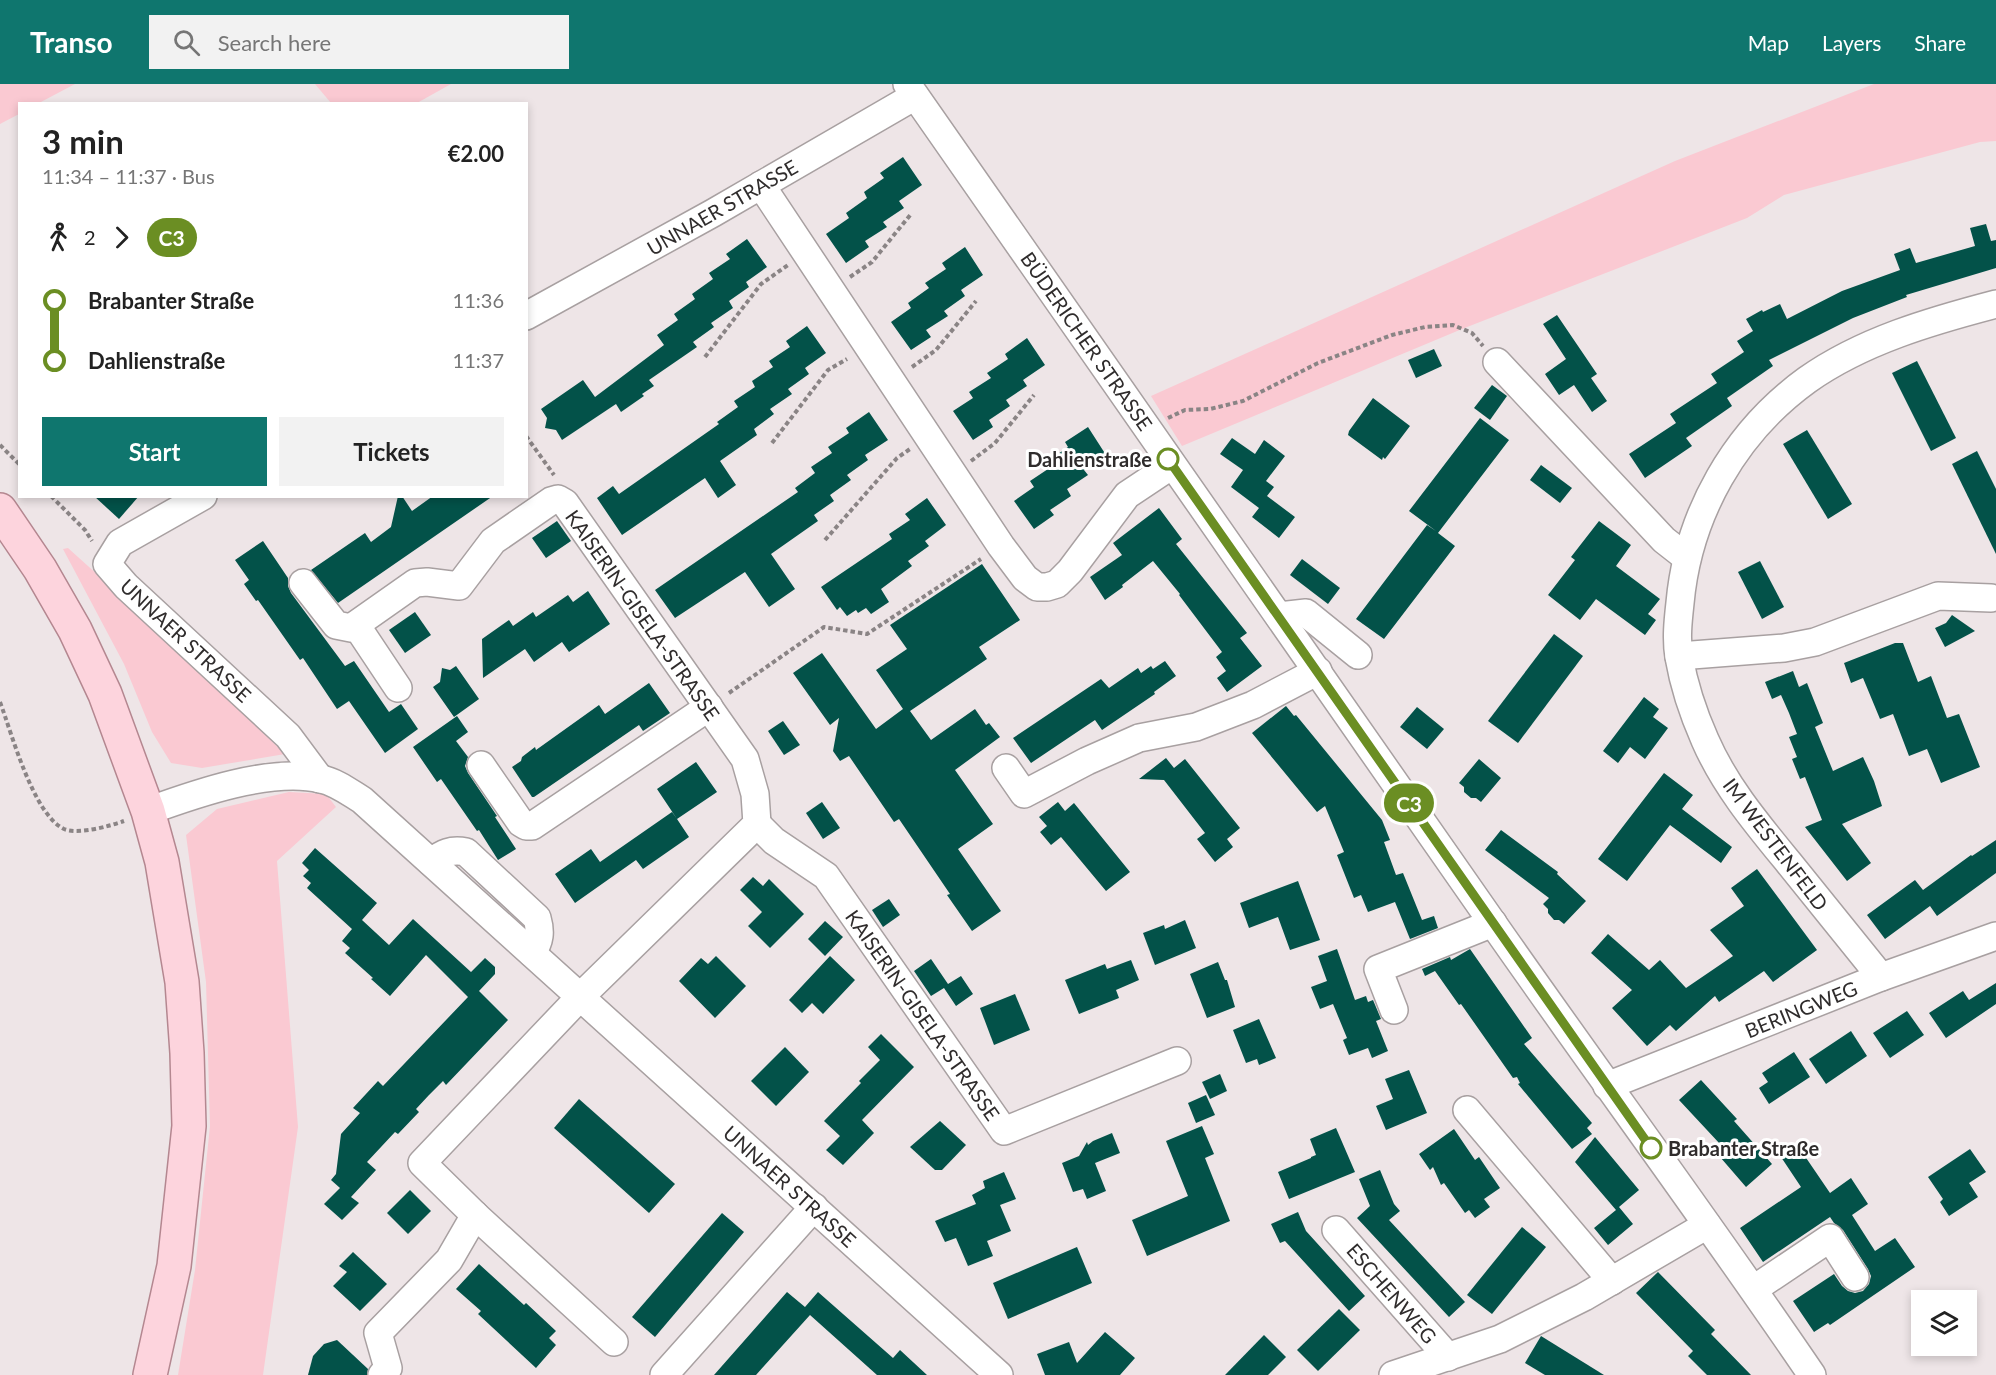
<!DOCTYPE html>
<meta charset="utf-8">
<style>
body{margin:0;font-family:Lato,sans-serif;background:#f2f2f2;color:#222;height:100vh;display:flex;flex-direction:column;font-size:22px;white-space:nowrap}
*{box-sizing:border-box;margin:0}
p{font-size:20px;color:#767676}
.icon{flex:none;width:33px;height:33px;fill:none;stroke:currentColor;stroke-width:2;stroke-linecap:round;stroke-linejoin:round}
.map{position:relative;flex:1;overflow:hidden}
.panel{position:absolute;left:18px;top:18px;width:510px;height:396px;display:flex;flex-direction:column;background:#fff;border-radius:0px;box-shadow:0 3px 9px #0003}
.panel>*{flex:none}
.badge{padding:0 12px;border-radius:20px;font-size:21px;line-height:39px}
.controls{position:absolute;left:1911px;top:1206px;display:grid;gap:12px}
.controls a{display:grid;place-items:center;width:66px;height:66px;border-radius:0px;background:#fff;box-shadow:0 3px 9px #0003;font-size:30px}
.map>.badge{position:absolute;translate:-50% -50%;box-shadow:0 0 0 3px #fff}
.legs{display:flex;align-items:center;gap:9px;height:66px;padding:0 24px;font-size:20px}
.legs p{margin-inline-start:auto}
.overview{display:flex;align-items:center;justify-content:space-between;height:102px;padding:0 24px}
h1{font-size:33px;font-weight:700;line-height:45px}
.primary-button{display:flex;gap:12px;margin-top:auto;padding:12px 24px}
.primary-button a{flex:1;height:69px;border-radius:0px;background:#0f766e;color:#fff;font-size:24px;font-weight:700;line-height:69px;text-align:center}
.primary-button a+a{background:#f2f2f2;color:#222}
ul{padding:0 24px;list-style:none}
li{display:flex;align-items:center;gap:21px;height:60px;font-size:22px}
li i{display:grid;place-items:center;width:9px;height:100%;margin:0 8px;background:currentColor}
li i::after{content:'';width:15px;height:15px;margin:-8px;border:4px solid;border-radius:50%;background:#fff}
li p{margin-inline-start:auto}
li:first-child i{background:linear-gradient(#0000 50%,currentColor 0)}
li:last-child i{background:linear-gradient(currentColor 50%,#0000 0)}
header{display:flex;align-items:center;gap:36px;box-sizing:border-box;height:84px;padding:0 30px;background:#0f766e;color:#fff}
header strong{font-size:28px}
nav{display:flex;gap:33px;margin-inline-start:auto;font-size:21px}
.search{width:420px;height:54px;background:#f2f2f2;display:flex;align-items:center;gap:15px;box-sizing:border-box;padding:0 21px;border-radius:0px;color:#767676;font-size:22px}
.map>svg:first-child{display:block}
.green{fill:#fac9d2}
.building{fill:#035249}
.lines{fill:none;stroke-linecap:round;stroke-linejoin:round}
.minor-casing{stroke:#a8a0a1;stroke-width:30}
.major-casing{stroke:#b48790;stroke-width:36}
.path{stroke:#8a8485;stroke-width:4;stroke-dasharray:4.5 3;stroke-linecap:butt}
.minor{stroke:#fff;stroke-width:27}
.major{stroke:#fdd4dd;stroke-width:33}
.line-1-casing{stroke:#fff;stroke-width:14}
.line-1{stroke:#6b8e23;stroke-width:9}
.stop-1-dot{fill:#fff;stroke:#6b8e23;stroke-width:3}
.labels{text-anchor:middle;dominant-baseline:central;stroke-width:6;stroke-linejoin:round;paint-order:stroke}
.street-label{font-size:20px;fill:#2f2c2c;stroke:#fff}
.stop-label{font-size:20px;font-weight:bold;fill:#2f2c2c;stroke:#fff;text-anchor:end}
</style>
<header>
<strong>Transo</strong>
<div class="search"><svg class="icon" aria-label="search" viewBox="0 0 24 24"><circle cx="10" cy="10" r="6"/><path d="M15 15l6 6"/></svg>Search here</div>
<nav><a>Map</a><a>Layers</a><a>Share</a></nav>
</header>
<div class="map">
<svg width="1996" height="1291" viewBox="0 0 1996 1291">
<rect width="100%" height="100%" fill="#eee5e7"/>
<g class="green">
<polygon points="0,0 75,0 39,19 20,20 19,30 0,40"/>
<polygon points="315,0 451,0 417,19 331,19"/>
<polygon points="1874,0 1996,0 1996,57 1980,58 1784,111 1747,134 1462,245 1182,362 1151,312 1675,77"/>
<polygon points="68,464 119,510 285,670 202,684 171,679 152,648 124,580 63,465"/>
<polygon points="289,708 326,710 336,723 277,777 298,1043 263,1291 178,1291 195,1186 210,1042 206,898 186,751 217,725"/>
</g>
<g class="building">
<polygon points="903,73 922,101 899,117 904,124 883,138 887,143 865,157 869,163 846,179 826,150 849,134 846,129 867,114 864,108 884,94 880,89"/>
<polygon points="1986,140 1991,157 1996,156 1996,184 1906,211 1907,213 1853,234 1769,276 1773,282 1727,314 1732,322 1686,354 1692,362 1645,394 1629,370 1676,339 1670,330 1717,299 1711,290 1744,268 1737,257 1753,247 1746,235 1762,226 1763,228 1780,220 1787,235 1842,207 1900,186 1894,170 1910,164 1916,179 1975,162 1970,144"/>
<polygon points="747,155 767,183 746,198 749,203 729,217 733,224 711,239 714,243 693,258 697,263 649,296 654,302 642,310 644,312 621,328 616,320 562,356 556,346 545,344 547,334 541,325 583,296 595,313 664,261 657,251 678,236 674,230 695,215 692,210 713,195 709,189 730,175 726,170"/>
<polygon points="965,163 983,191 961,206 965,212 944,227 948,232 926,246 931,253 911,266 891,238 911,224 908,219 929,204 925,199 946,185 942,179"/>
<polygon points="1557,231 1597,290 1591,294 1607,317 1592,328 1574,301 1559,311 1545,290 1566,275 1543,240"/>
<polygon points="807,242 826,269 805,284 809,290 788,305 792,310 770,325 774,330 754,345 757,351 720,377 736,401 718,414 705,394 622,451 597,414 613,402 619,410 719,340 717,338 738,323 734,317 755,303 752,297 773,283 769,277 790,263 786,257"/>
<polygon points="1027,254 1045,281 1023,296 1027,302 1006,316 1010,322 989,336 993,343 973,356 953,327 973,314 969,308 991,294 987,289 1008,275 1005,270"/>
<polygon points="1434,265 1442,282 1416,294 1408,276"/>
<polygon points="1917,277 1956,354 1931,367 1892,289"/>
<polygon points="1492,301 1507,312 1490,336 1474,324"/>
<polygon points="1373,314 1410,342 1385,375 1383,373 1382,376 1348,351 1349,347"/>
<polygon points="869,328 888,356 865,371 868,376 847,391 851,396 830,411 834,417 814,431 818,437 771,470 795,505 769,523 745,488 675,534 655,506 798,408 795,404 815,389 811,383 832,369 828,363 849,349 846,344"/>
<polygon points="1480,334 1509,356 1438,449 1455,462 1384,555 1356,535 1427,441 1436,447 1409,427"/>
<polygon points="1088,343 1106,371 1084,386 1088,391 1067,405 1071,412 1050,426 1054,431 1034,445 1014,417 1034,403 1030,397 1051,383 1048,377 1068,363 1065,358"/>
<polygon points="1807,346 1852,420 1828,435 1783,360"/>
<polygon points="1232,354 1255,370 1264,356 1285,372 1266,397 1274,403 1267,412 1295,433 1279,454 1252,433 1259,424 1231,403 1243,386 1220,370"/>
<polygon points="1977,367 1996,405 1996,470 1952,380"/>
<polygon points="1541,381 1572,404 1560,419 1530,396"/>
<polygon points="94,412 139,412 119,435"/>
<polygon points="398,412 402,412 412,427 433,412 493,412 338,519 311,486 365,449 371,458 391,443"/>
<polygon points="927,414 946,441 925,457 929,462 908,477 912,482 881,505 889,518 871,530 866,524 858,529 856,526 847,532 840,523 837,526 821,503 892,455 889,450 910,436 905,430"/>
<polygon points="1159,424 1182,455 1176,460 1247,549 1240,554 1262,582 1227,608 1217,594 1226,587 1216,573 1222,568 1179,511 1180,510 1153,477 1122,501 1123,503 1105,516 1090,493 1122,471 1113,459"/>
<polygon points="557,437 571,457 546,474 532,454"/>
<polygon points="1599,437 1631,461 1616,482 1660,515 1648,530 1656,536 1645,551 1596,515 1580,536 1548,511 1575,476 1571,473"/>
<polygon points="263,457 288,494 288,502 291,509 345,582 354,577 389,628 401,620 418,645 385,669 349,617 337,625 303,574 300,576 258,516 256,517 244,500 249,496 235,476"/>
<polygon points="1302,475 1340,504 1328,520 1290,491"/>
<polygon points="1760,477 1784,523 1762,535 1738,488"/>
<polygon points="982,480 1020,536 979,563 987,575 910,627 931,656 975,625 986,641 989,639 1000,653 955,686 993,740 958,765 1001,827 972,847 947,811 950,810 899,735 894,738 849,672 840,677 833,667 839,634 830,641 793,589 822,569 876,645 903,625 876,586 907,565 890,541"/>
<polygon points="588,507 610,540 569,568 562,558 534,578 525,565 483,594 482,555 509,536 513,542 533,528 536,533 568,511 573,518"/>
<polygon points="415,528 431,551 405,569 389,546"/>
<polygon points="1952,531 1975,547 1945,563 1935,544 1946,539"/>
<polygon points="1554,550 1583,572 1518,659 1488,637"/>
<polygon points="1895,559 1903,559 1918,598 1931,592 1947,634 1959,630 1980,683 1941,699 1927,665 1909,672 1893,630 1880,635 1863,594 1851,599 1844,579"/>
<polygon points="1165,577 1176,592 1154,608 1155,610 1102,646 1095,636 1031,679 1013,654 1101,595 1109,604 1138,584 1141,589 1151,582 1153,585"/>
<polygon points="456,582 479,615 454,633 433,603 440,598 442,584 450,586"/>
<polygon points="1793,587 1799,603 1807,599 1823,639 1815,643 1833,687 1863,673 1874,697 1882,722 1842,740 1871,779 1847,797 1805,743 1822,736 1805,693 1800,695 1792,675 1797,673 1789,653 1797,650 1789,629 1781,611 1772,615 1765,598"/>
<polygon points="649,599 670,629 643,647 639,641 534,713 532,713 512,683 521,677 522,673 535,663 536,666 599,621 605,630"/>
<polygon points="1644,613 1659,625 1653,633 1668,644 1645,675 1630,663 1618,679 1603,667"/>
<polygon points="1286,622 1294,632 1296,631 1382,736 1390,756 1384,758 1396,791 1403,789 1422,836 1434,832 1438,844 1410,855 1395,818 1368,828 1361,811 1354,814 1337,771 1344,768 1325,722 1317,728 1252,649"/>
<polygon points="1417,623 1444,645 1427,665 1400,643"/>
<polygon points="457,632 468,648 456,657 468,673 465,682 468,689 497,732 495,733 516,765 498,776 479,746 477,747 441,695 437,698 413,663"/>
<polygon points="783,637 800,661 784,671 768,647"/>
<polygon points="1166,674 1174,684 1185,675 1240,744 1227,755 1233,763 1215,778 1197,755 1205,749 1164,696 1139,695"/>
<polygon points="1479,675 1501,694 1481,718 1476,714 1471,714 1464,708 1464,703 1459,699"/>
<polygon points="696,678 717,708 677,735 689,753 643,785 636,776 575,819 555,790 591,765 600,778 672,728 677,735 657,705"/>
<polygon points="1664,689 1693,711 1682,725 1732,763 1721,779 1670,741 1627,797 1598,775"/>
<polygon points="822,718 840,744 823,755 806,729"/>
<polygon points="1058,718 1065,727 1074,719 1130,788 1106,807 1061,753 1051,761 1040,748 1047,742 1039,733"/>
<polygon points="1501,746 1558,788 1557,790 1586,817 1564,840 1559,836 1554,836 1548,829 1548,825 1543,820 1549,814 1485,766"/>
<polygon points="1996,756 1996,789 1937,832 1930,822 1885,855 1867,831 1915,796 1923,806 1971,771 1972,772"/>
<polygon points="315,764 377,819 362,836 389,861 413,835 471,888 485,874 495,883 495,890 479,907 508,936 446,1001 443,997 429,1011 416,1025 419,1028 398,1050 395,1048 367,1078 376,1086 351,1113 359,1119 342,1136 324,1120 340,1104 331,1096 336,1090 341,1050 360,1029 353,1024 378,997 383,1002 468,913 426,871 390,912 371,895 373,894 345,869 350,864 342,857 352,845 307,804 311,799 303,792 309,786 302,779"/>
<polygon points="1757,785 1817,866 1773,898 1764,887 1719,918 1715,912 1676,947 1670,941 1647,962 1612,924 1632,906 1591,869 1608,850 1649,886 1660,876 1686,904 1733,872 1710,846 1744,822 1731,804"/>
<polygon points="753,793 763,802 769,795 804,830 770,864 748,842 762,828 740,806"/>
<polygon points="1298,797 1320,856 1290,866 1278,833 1249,844 1240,819"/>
<polygon points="889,815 900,831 883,843 872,826"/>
<polygon points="1185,836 1196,864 1155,881 1143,849 1164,841 1165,845"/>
<polygon points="825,837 843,853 825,872 808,855"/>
<polygon points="1337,865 1355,916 1366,912 1368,918 1373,916 1381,935 1376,937 1388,967 1372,974 1368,964 1349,971 1343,956 1347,954 1333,920 1320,925 1311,903 1327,897 1318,872"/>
<polygon points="1470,865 1532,954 1524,960 1592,1039 1587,1044 1592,1050 1572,1065 1518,1000 1520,999 1517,993 1513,994 1461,920 1459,921 1435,887 1425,892 1422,885 1450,873 1451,876"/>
<polygon points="716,872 746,902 715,934 679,897 701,874 708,880"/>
<polygon points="830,872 855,896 823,930 812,919 802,929 789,916"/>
<polygon points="931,875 948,900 961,892 973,910 956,922 944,904 931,912 914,887"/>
<polygon points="1131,876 1139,896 1116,906 1119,914 1079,930 1065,896 1105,880 1107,885"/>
<polygon points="1218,878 1225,896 1227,896 1235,923 1207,934 1190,890"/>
<polygon points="1996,899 1996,920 1946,954 1929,929 1963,907 1969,916"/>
<polygon points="1015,910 1030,946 994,961 980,924"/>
<polygon points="1907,927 1924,951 1890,974 1873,949"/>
<polygon points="1259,935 1276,974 1259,981 1257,975 1246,979 1233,946"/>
<polygon points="1851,947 1867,972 1826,1000 1809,975"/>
<polygon points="881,950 914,983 862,1036 874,1049 843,1081 826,1066 840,1052 824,1037 861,999 859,997 880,976 868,963"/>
<polygon points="785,963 809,988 776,1022 751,997"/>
<polygon points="1794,968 1810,993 1769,1020 1759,1004 1768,998 1762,989"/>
<polygon points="1409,986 1427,1029 1386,1046 1376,1022 1393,1015 1385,995"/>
<polygon points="1220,990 1227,1007 1210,1015 1202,998"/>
<polygon points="1701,996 1737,1035 1734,1037 1772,1080 1746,1103 1714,1066 1720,1060 1679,1016"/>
<polygon points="1206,1011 1215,1031 1196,1039 1188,1019"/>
<polygon points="579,1015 675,1100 649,1129 554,1044"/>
<polygon points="940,1037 966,1061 942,1086 935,1086 910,1063"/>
<polygon points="1202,1042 1214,1070 1205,1074 1230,1137 1147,1172 1132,1136 1188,1112 1166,1057"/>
<polygon points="1336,1044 1355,1088 1289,1115 1278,1088 1311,1074 1311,1073 1316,1071 1310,1055"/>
<polygon points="1454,1045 1475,1076 1479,1073 1500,1104 1484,1115 1490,1123 1475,1134 1469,1126 1465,1129 1444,1099 1441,1101 1433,1083 1430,1086 1419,1070"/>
<polygon points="1112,1049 1120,1069 1095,1079 1106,1107 1087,1115 1083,1105 1073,1108 1062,1079 1079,1072 1087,1058 1088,1061 1093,1057"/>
<polygon points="1595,1053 1639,1106 1619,1123 1633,1140 1608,1161 1594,1144 1616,1126 1575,1078"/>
<polygon points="1798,1062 1830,1109 1851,1094 1868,1120 1852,1131 1875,1167 1895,1154 1915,1183 1830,1241 1828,1239 1814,1248 1793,1217 1834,1190 1842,1202 1848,1207 1855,1209 1863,1207 1869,1200 1871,1192 1868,1185 1843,1146 1834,1139 1830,1133 1763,1178 1740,1144 1801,1103 1781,1073"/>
<polygon points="1970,1065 1986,1088 1969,1099 1978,1113 1949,1132 1940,1118 1943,1115 1928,1093"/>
<polygon points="1380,1086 1394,1120 1400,1127 1389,1136 1465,1218 1449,1233 1357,1134 1370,1122 1359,1095"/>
<polygon points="1004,1088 1016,1115 1000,1121 1011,1147 987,1157 993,1172 968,1182 956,1154 945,1158 935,1137 976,1120 972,1111 985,1104 983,1097"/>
<polygon points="410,1106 431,1127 408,1150 387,1129"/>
<polygon points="1298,1128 1306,1147 1365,1212 1349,1227 1285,1157 1280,1159 1271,1140"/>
<polygon points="722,1129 744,1148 655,1253 632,1233"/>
<polygon points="1522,1143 1546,1163 1492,1230 1467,1211"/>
<polygon points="1077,1163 1092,1199 1008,1235 993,1199"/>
<polygon points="353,1168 387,1200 360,1227 333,1202 347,1188 339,1182"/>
<polygon points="479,1180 524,1221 526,1219 556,1247 549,1254 556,1261 536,1284 478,1230 481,1227 456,1205"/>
<polygon points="1658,1188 1715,1246 1711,1250 1751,1291 1707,1291 1688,1272 1693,1267 1636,1209"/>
<polygon points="787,1208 805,1223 818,1208 893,1274 900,1266 927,1291 877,1291 810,1231 756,1291 714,1291"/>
<polygon points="1339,1225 1360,1246 1318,1287 1297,1266"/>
<polygon points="1105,1248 1135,1274 1120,1291 1045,1291 1037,1270 1069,1258 1077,1279"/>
<polygon points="1264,1251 1286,1273 1268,1291 1225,1291"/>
<polygon points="1541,1252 1604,1291 1545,1291 1525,1279"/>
<polygon points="337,1256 368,1285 367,1291 308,1291 313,1272 324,1260"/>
</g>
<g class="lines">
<defs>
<g id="minor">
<path d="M907 0C1103 279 1297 559 1492 838 1598 990 1708 1138 1812 1291"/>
<polyline points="761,101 1001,462 1025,494 1037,503 1047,503 1057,500 1070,487 1127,411 1172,381"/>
<polyline points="526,232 713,129 915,12"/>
<polyline points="1497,278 1664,456 1687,474"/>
<polyline points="203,412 120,459 107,480 126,502 288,652 320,695"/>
<polyline points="303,499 336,541 351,544 415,499 427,498 459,502 493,457 551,417 558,415 565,419 745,675 755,710 757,740 580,913 422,1079 475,1131 614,1258"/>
<polyline points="1279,532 1306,529 1358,571"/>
<polyline points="356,541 398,604"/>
<polyline points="1679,572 1784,564 1815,558 1938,512 1991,514"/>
<polyline points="481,681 521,739 526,742 532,742 709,623"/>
<polyline points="1006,684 1024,710 1087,677 1139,654 1196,643 1253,621 1318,587"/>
<path d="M148 727C195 710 271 683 321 695 336 698 349 708 362 716L999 1291"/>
<polyline points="757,740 774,757 826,792 1004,1047 1177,977"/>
<path d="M431 778C443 769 451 765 466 768L537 834C541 848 540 857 532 869"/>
<path d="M1881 893C1850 855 1820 817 1789 779 1757 740 1725 702 1705 656 1693 629 1684 602 1679 573 1676 555 1678 537 1680 519 1688 430 1735 348 1807 296 1862 257 1931 237 1996 220"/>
<polyline points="1394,926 1378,885 1493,839"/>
<polyline points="1607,1002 1881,893 1996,852"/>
<polyline points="1467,1026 1612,1197"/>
<polyline points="1336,1146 1448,1273"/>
<polyline points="1754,1205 1830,1154 1855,1193"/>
<polyline points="382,1291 388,1284 378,1249 449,1176 475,1131"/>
<polyline points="664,1291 814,1123"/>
<polyline points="1393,1291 1500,1255 1584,1213 1707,1141"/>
</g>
<polyline id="major" points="0,426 40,485 75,546 105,610 148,727 162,778 182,898 187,969 189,1042 174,1182 150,1291"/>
</defs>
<use href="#minor" class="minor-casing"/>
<use href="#major" class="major-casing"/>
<g class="path">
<polyline points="850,193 872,178 911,130"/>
<polyline points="705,273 761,200 788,181"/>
<polyline points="912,283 936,266 976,217"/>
<polyline points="1168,334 1185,326 1210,325 1243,317 1318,279 1392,251 1425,243 1453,241 1472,249 1483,262"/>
<polyline points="526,352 554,391"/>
<polyline points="772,359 828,286 847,275"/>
<polyline points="0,361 20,381"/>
<polyline points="971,377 995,359 1034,311"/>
<polyline points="51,412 85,446 92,457"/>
<polyline points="825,456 897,374 910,365"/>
<polyline points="729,609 824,543 867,550 981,475"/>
<path d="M0 618C12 650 33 730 64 745 78 751 110 742 124 737"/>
</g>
<use href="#minor" class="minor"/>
<use href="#major" class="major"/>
</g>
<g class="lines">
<defs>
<polyline id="line-1" points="1168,375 1651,1064"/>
</defs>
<use href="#line-1" class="line-1-casing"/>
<use href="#line-1" class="line-1"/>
</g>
<g class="stop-1-dot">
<circle cx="1168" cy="375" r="10"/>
<circle cx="1651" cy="1064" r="10"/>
</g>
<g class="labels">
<g class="street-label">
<text transform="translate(722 123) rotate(-30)">UNNAER STRASSE</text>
<text transform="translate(1087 257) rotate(55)">BÜDERICHER STRASSE</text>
<text transform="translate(643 531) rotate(55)">KAISERIN-GISELA-STRASSE</text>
<text transform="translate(186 556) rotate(43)">UNNAER STRASSE</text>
<text transform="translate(1776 760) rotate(53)">IM WESTENFELD</text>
<text transform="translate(1801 925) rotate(-22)">BERINGWEG</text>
<text transform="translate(923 931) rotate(55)">KAISERIN-GISELA-STRASSE</text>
<text transform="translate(790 1102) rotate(42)">UNNAER STRASSE</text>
<text transform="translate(1392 1209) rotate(49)">ESCHENWEG</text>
</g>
<g class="stop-label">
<text x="1152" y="375">Dahlienstraße</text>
<text x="1668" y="1064" text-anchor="start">Brabanter Straße</text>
</g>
</g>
</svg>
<div class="controls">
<a><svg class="icon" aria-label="layers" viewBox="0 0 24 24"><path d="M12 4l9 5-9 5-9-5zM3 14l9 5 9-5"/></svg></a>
</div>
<b class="badge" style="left:1409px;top:719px;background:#6b8e23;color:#fff">C3</b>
<section class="panel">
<div class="overview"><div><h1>3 min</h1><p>11:34 – 11:37 · Bus</p></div><b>€2.00</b></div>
<div class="legs"><svg class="icon" aria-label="walk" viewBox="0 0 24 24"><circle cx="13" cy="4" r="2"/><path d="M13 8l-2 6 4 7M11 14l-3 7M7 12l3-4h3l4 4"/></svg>2<svg class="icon" aria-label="forward" viewBox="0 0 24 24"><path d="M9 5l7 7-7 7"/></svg><b class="badge" style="background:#6b8e23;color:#fff">C3</b></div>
<ul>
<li><i style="color:#6b8e23"></i><b>Brabanter Straße</b><p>11:36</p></li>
<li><i style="color:#6b8e23"></i><b>Dahlienstraße</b><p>11:37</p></li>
</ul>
<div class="primary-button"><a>Start</a><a>Tickets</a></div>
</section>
</div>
